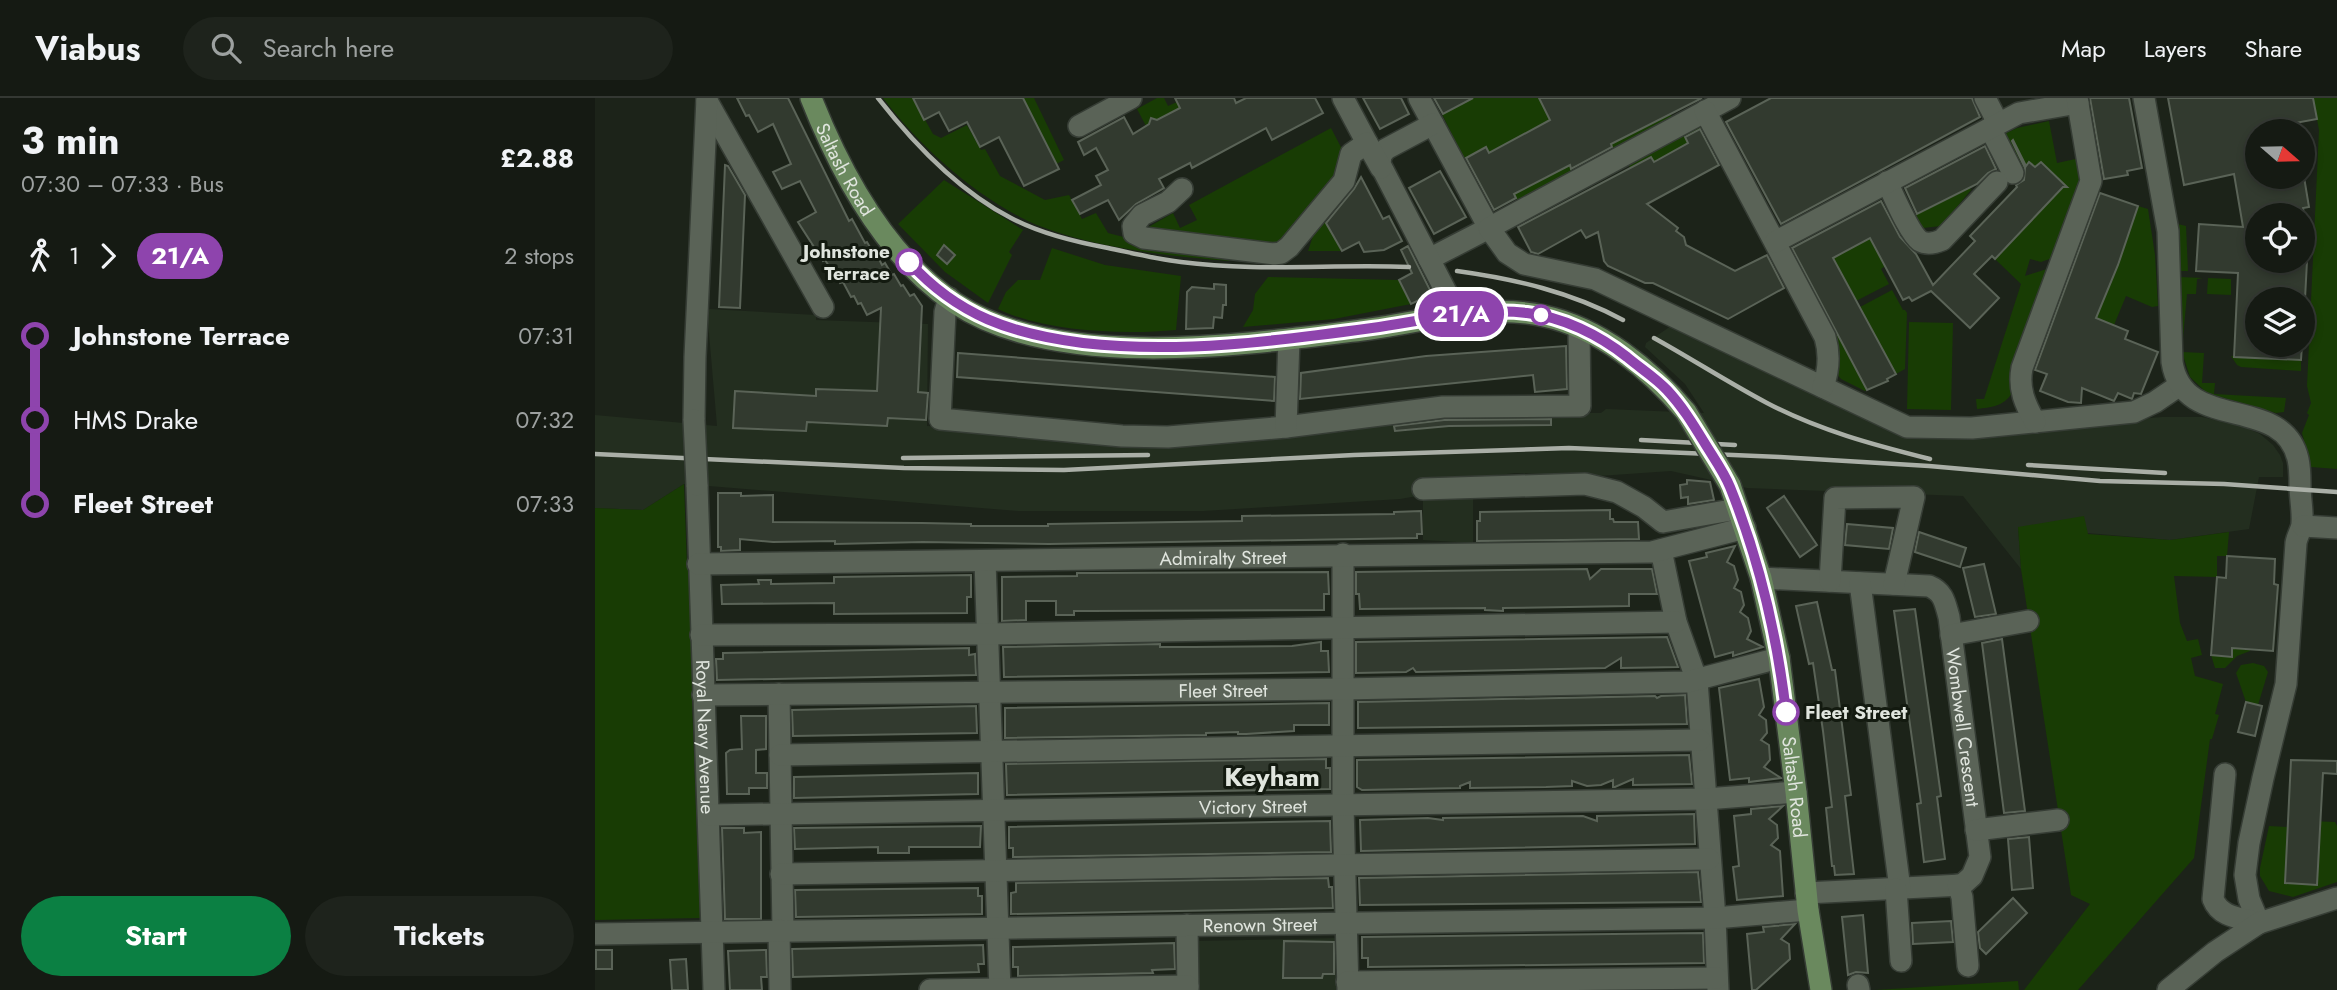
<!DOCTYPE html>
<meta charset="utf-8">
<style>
body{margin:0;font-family:Jost,sans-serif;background:#1e231c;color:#f1f3f6;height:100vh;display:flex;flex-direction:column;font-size:26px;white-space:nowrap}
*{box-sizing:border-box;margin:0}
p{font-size:23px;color:#9da1a0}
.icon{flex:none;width:38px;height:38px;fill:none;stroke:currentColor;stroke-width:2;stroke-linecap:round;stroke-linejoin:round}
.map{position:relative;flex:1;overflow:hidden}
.details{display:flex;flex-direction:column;background:#151a13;width:595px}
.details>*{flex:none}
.badge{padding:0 14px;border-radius:23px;font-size:24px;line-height:46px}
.needle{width:46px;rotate:110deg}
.buttons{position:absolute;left:1650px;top:21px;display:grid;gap:14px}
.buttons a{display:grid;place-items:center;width:70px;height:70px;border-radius:50%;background:#151a13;box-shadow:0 4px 10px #0003,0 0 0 2px #343833;font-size:35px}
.map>.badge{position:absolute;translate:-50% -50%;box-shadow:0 0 0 4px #fff}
.legs{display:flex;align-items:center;gap:10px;height:77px;padding:0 21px;font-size:23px}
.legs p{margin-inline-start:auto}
.summary{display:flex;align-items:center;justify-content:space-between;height:119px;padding:0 21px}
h1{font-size:38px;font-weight:700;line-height:52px}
.cta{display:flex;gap:14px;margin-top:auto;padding:14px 21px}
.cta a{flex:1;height:80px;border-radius:42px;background:#0b8043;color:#fff;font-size:28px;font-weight:700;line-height:80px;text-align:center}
.cta a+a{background:#1e231c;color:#f1f3f6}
ul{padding:0 21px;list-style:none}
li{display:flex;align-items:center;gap:24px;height:84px;font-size:26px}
li i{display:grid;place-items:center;width:10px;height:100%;margin:0 9px;background:currentColor}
li i::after{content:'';width:18px;height:18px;margin:-9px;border:5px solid;border-radius:50%;background:#151a13}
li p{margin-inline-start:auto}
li:first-child i{background:linear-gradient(#0000 50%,currentColor 0)}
li:last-child i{background:linear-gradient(currentColor 50%,#0000 0)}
header{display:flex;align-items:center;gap:42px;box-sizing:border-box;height:98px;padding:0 35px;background:#151a13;border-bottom:2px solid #343833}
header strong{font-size:33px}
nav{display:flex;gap:38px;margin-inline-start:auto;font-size:24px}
.search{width:490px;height:63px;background:#1e231c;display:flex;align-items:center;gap:18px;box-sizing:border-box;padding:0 24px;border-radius:38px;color:#9da1a0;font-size:26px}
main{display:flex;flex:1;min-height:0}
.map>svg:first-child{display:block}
.built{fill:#232e1f}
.green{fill:#183c04}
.building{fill:#323a2f;stroke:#5a6357;stroke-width:2}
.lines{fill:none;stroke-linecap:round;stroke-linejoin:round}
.minor-casing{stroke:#363d35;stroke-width:24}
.major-casing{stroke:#363d35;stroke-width:24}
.minor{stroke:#5a6357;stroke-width:21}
.major{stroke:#6a895e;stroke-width:21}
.rail{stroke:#aaafa7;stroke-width:4.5}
.minor-bridge-casing{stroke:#363d35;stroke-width:24;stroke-linecap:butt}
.major-bridge-casing{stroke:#363d35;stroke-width:24;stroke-linecap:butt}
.minor-bridge{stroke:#5a6357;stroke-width:21}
.major-bridge{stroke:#6a895e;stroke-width:21}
.line-1-casing{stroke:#fff;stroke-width:16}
.line-1{stroke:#8e44ad;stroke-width:10}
.stop-1-dot{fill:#fff;stroke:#8e44ad;stroke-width:3.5}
.labels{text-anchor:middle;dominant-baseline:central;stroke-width:6;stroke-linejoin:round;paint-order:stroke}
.street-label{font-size:19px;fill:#e0e5de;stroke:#131a10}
.stop-label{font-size:19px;font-weight:bold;fill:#e0e5de;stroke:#131a10;text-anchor:end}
.district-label{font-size:26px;font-weight:bold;fill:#e0e5de;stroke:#131a10}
</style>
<header>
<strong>Viabus</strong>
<div class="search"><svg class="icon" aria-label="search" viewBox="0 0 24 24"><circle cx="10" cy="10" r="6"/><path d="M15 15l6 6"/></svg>Search here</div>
<nav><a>Map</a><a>Layers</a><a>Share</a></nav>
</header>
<main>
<section class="details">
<div class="summary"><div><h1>3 min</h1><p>07:30 – 07:33 · Bus</p></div><b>£2.88</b></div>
<div class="legs"><svg class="icon" aria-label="walk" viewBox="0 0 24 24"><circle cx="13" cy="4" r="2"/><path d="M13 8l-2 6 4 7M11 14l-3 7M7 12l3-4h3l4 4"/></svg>1<svg class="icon" aria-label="forward" viewBox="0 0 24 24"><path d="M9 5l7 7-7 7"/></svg><b class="badge" style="background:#8e44ad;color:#fff">21/A</b><p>2 stops</p></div>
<ul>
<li><i style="color:#8e44ad"></i><b>Johnstone Terrace</b><p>07:31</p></li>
<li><i style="color:#8e44ad"></i><span>HMS Drake</span><p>07:32</p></li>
<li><i style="color:#8e44ad"></i><b>Fleet Street</b><p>07:33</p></li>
</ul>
<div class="cta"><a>Start</a><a>Tickets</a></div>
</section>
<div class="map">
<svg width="1742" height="892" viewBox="0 0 1742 892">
<rect width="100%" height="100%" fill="#1c2319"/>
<g class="built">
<polygon points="114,211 221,217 221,222 333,226 332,328 700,338 756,333 756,327 852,315 1006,315 1011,311 1109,315 1090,286 1050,249 1051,245 1076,228 1310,334 1363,337 1567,319 1607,319 1646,327 1665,336 1678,347 1685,357 1688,365 1688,379 1664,379 1654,431 1575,442 1423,429 1426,471 1368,398 1152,390 1076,373 1004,378 920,375 878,380 878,445 828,442 828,397 805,401 608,413 423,413 89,386 48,412 0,410 0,317 122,328 113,224"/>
<polygon points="744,840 743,892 589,892 599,843"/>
</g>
<g class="green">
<path d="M288 0H318L338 36 346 40 372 27 386 52 390 51 405 78 450 102 474 97 487 121 501 115 513 135 548 144 635 155 634 163C572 158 480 148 425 119 372 91 324 47 288 0Z"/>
<polygon points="428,0 439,0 469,62 461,66"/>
<polygon points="562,0 569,0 573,8 582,4 585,11 562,22 559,21 551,28 542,11"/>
<polygon points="870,0 944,0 955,22 894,55 890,50 869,61 847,16 871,4"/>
<polygon points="1718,0 1742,0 1742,371 1716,369 1707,335 1714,317 1712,315 1716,305 1712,288 1724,32"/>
<polygon points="1075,15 1080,24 1021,56 1016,46"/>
<path d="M1454 23 1462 65 1485 60V82L1460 159 1446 164 1435 161 1430 178 1458 169 1417 295C1408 309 1396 309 1382 311L1381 301H1389L1426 186 1400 161 1470 87 1446 64 1440 69 1434 64 1424 75 1405 38 1422 30Z"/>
<polygon points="1104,24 1109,29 1090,40 1093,45 1059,64 1056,59 1036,71 1032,64"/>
<polygon points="736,30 748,53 749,69 684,150 550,131 578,115 585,130 602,122 594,107"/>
<polygon points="975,67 980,77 925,106 919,96"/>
<polygon points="349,82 428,132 414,154 417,157 393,205 350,174 303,126"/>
<polygon points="1375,90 1376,92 1346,128 1328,130 1318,118"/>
<polygon points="1543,108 1553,111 1560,157 1563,208 1557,209 1531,198 1519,227 1495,234 1528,151"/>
<polygon points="730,121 746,153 713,153 721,129"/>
<polygon points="1583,126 1591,128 1593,173 1585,173"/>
<polygon points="1275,140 1290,168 1286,171 1294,186 1261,203 1238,160"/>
<path d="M457 150 510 167 586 178 581 232C529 237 450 234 403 211L411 194 423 182H445Z"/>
<polygon points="673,179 804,182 816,206 739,221 648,229 658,212 660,196"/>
<polygon points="1585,179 1608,180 1602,181 1601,196 1592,196 1588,240"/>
<polygon points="1613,180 1636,181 1636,197 1612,196"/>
<polygon points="1297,192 1308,212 1310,212 1312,215 1310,271 1301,276 1265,209"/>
<polygon points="1314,224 1358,225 1356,312 1312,311"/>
<polygon points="1239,231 1272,292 1270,293 1246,281 1242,276"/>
<polygon points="1587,254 1609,255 1607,285 1620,285 1619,296 1691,300 1689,314 1681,315 1612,295 1595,279"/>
<polygon points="1636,258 1706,262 1706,273 1646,269 1642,267"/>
<polygon points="89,386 92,468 100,473 106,593 98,596 97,604 105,820 0,822 0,410 48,412"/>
<polygon points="1489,418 1493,436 1575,442 1634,434 1632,458 1622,458 1622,479 1579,478 1585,525 1592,543 1603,541 1607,557 1596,560 1600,578 1628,586 1620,616 1624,617 1617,641 1615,641 1599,760 1483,892 1429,892 1495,806 1476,797 1426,471 1423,429"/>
<polygon points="1638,544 1655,549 1655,553 1642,558 1630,570 1620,570 1616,557 1636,559"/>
<polygon points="1658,565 1669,568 1673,574 1663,607 1651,604 1641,575 1646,567"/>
<polygon points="1716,723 1740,724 1742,728 1742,784 1698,799 1674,793 1665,778 1665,770 1674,728 1692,729 1691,761 1695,771 1690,771 1690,785 1722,787"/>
<polygon points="1423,883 1424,892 1280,892"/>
</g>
<g class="building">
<polygon points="142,0 193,0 254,123 257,121 270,145 272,144 279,156 281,155 287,167 290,165 297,177 299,176 306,188 308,187 315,198 319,196 327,208 323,294 333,295 331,322 293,320 292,328 212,324 211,333 138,330 140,293 221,298 221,291 282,293 286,210 272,217 266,205 263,206 259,198 256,199 248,184 245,185 230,162 228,163 203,124 221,114 205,83 187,91 178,74 196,66 178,26 163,34 154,17 151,18"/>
<polygon points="318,0 428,0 464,71 429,88 404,39 385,49 372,24 354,33 344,14 329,22"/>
<polygon points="580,0 639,0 641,5 651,0 720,0 728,15 677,42 671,30 597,70 595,65 564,81 569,90 541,106 524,122 513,102 485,116 477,102 506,87 501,78 513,72 501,50 489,57 483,44 529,19 538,36 554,26 556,20 562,22 585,10"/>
<polygon points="768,0 806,0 814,16 785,31"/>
<polygon points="839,0 878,0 848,16"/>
<polygon points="944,0 1107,0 1016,46 1017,49 976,71 975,67 919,96 921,100 899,112 871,60 891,49 894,55 955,22"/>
<polygon points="1176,0 1377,0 1385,19 1186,126 1131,24"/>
<polygon points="1495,0 1534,0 1547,70 1532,73 1533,77 1509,81"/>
<polygon points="1573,0 1718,0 1722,21 1700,25 1701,33 1662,33 1662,79 1709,79 1714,109 1708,110 1709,117 1662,117 1662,163 1712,163 1710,201 1662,201 1662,247 1707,247 1706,262 1639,259 1643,175 1601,173 1604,126 1648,129 1639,76 1589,87"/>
<polygon points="1105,31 1124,67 1052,106 1083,130 1081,133 1089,139 1091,147 1140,173 1172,157 1189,190 1133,221 1058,185 1050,185 1013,168 1009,163 1003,134 991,140 986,132 943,156 936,154 923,129 1056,59 1059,64 1093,45 1090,39"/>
<polygon points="1418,42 1431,68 1434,64 1440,69 1446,64 1472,89 1468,89 1400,161 1397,158 1379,176 1404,200 1375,230 1336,193 1317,203 1314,199 1308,202 1275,140 1238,160 1301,276 1292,281 1293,283 1272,292 1197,150 1286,103 1305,139 1321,156 1338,187 1380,143 1375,138 1422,89 1421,87 1429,82 1430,70 1417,43"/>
<polygon points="1390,48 1401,71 1393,75 1382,86 1322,116 1310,90"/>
<polygon points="130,67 133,68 150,97 145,210 124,209"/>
<polygon points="845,73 871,119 839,136 814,90"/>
<polygon points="766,79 788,121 794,118 807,143 789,152 769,154 764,144 747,153 731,125 759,91"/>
<polygon points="1505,95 1543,108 1523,167 1501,220 1533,233 1530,241 1563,254 1546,296 1539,295 1537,301 1523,295 1519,303 1487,290 1486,305 1473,304 1445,293 1452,276 1440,272"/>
<polygon points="349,147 360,157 352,166 342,157"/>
<polygon points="813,148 837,196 816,206 804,182 817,175 806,152"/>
<polygon points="619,186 631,187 631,207 628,207 627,220 619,219 618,230 591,231 592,194 597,189 619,191"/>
<polygon points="971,248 972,291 940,294 938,277 705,301 706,275 831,258"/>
<polygon points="363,255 680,279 679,303 362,279"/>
<polygon points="956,321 956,327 854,328 800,333 799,328 849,322"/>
<polygon points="1092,382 1115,384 1119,402 1093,406 1093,399 1086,400 1085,387 1092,386"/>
<polygon points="123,395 146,395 146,398 178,397 178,424 327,425 376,426 376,428 453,428 453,426 647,423 647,418 799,416 799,414 826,413 827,436 822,436 822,440 454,446 328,444 240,446 240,443 178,444 145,441 145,452 126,453 126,449 123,449"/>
<polygon points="1189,398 1222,447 1205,459 1172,410"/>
<polygon points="1015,412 1015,421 1018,421 1019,424 1043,424 1044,441 882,443 882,423 885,423 885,414"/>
<polygon points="1252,426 1298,430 1294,451 1250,447"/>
<polygon points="1324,434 1371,450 1365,469 1320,454"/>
<polygon points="1140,448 1132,464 1139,468 1143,482 1139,490 1146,494 1149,507 1145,514 1153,520 1156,533 1152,541 1168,549 1138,558 1138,554 1120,559 1094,463 1112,459 1111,455"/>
<polygon points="1632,458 1680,461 1679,486 1683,487 1678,553 1637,550 1637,559 1616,557 1622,479 1631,480"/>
<polygon points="1389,466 1401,516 1380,519 1368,470"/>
<polygon points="992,471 995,481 1006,471 1057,471 1062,496 1034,496 1034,508 908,510 908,513 890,512 890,510 765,511 764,496 761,496 761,474"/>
<polygon points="733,474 734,496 729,496 729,512 495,513 479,513 479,517 461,517 461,503 431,503 431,522 407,523 407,479 482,478 482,475 497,475"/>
<polygon points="376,477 376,499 372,499 372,515 239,516 239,505 127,506 126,487 164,486 163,482 176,482 176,486 239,485 239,479"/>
<polygon points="1222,504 1237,572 1240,572 1256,697 1250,698 1259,776 1240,777 1239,768 1237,768 1231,710 1237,709 1228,633 1218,565 1214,566 1201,508"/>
<polygon points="1320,511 1346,698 1342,699 1350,761 1329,764 1322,706 1326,705 1299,513"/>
<polygon points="1072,539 1083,569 1026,570 1026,560 1010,570 821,574 818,570 811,574 761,575 761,544"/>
<polygon points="1407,541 1430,713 1409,715 1387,545"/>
<polygon points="726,544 726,553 733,553 734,574 409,579 408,549 565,546 565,549 599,549 697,548"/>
<polygon points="374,550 374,557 380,556 381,577 122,582 121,561 128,561 128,555"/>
<polygon points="1164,581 1169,609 1164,617 1171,622 1172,635 1166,642 1174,647 1175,662 1169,669 1186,680 1154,684 1154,680 1135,682 1124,590"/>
<polygon points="1090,597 1092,626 763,630 763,604 1060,598 1062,600 1066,598"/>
<polygon points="1651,604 1667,608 1660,638 1643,634"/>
<polygon points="734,605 734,627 699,627 699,633 651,636 643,636 643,634 611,635 611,637 410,640 410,610"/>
<polygon points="381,608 382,635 198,638 197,612"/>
<polygon points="146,618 171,618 171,651 161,652 161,675 172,675 172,690 154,690 154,696 132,696 131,655 135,652 147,651"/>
<polygon points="1094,657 1097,686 1038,687 1038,681 1020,689 1018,689 1018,682 1006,687 992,688 977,683 977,688 951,689 875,690 875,684 865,688 865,690 767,692 762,689 762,662"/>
<polygon points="731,661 731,670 735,670 735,691 412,697 411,666"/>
<polygon points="1696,662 1742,663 1742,676 1728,675 1722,787 1690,785"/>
<polygon points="383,675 383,696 199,700 199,679"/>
<polygon points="1188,708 1174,721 1182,727 1183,740 1176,747 1185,753 1188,798 1142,802 1138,769 1144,768 1139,718 1156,716 1156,711"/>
<polygon points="1099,716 1100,746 766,753 765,722 833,720 848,722 848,720 988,718 1002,723 1002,718"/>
<polygon points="735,723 736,754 418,759 418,750 414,750 414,729"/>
<polygon points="386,728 385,749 314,749 314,755 283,755 283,749 200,751 199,730"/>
<polygon points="127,730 149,730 149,735 166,734 166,821 130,821"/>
<polygon points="1434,739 1438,790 1417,792 1413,741"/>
<polygon points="1103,774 1106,804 765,807 764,780"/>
<polygon points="733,780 734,789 737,789 738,810 416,816 416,795 421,794 421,785"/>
<polygon points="383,790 383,798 387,798 387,816 201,819 200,792"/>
<polygon points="1418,800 1432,815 1391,856 1385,850 1383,834"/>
<polygon points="1268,817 1273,875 1261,874 1253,877 1247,819"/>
<polygon points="1356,823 1358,844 1318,846 1317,825"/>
<polygon points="1200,826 1186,841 1194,846 1195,861 1161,892 1157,892 1152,836 1169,834 1168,829"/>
<polygon points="1108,835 1109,865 773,869 773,860 767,860 767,839"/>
<polygon points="689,843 739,844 739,876 728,876 727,880 688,880"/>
<polygon points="579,845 580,871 557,872 558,875 423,878 423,869 418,869 418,849"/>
<polygon points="388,847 389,866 383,866 384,874 198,879 197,851"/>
<rect x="1" y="852" width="16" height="19"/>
<polygon points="171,852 172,879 166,879 167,892 135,892 133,853"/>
<polygon points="91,861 93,892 77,892 75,862"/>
</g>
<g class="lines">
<defs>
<g id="minor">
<polyline points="748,0 772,45"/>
<polyline points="824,0 894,130 834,161"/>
<polyline points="1135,0 894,130 912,155 929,166 1000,181 1312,329 1377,330 1539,314 1560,304 1585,287"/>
<polyline points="1390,0 1403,25"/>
<path d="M1549 0 1573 133 1577 264C1588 336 1688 295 1703 361 1705 370 1705 378 1705 387 1705 400 1708 413 1707 425 1707 431 1702 438 1701 445L1691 586 1668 680 1654 745 1650 777 1654 801 1664 825"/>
<polyline points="112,3 228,209"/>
<path d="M1110 13 1230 239C1235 256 1234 272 1228 289"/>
<polyline points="838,26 791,51 786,57 785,66 863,217"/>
<polyline points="484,28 536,0"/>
<polyline points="1395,30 1418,75"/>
<path d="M1292 84C1299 98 1314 135 1325 143 1332 147 1340 145 1347 142L1402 84"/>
<polyline points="587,91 573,104 547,117 538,128 539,135 549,140 679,156 686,155 694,149 749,83 756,56 772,45 786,70"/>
<polyline points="1180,144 1424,15 1483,5"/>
<polyline points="354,200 350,214 345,321 527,338 573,339 691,329 848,309 985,308 984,231"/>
<polyline points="99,322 100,259 112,0"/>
<path d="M1440 324C1430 306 1423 291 1427 270L1496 83 1482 0"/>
<polyline points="691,329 694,241"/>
<path id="s1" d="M102 387 119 892"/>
<polyline points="828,391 990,386 1022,394 1049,409 1068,424 1142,411"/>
<polyline points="1708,428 1742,430"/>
<polyline points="1066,452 1081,524 1102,583 1120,820 1123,892"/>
<polyline points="748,456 748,708 753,892"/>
<polyline points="390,463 405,892"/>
<path id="s2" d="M103 466 1057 454 1150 430"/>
<path id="s3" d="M1166 480 1334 488C1349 494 1350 505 1354 519L1385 759 1377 778 1367 787 1211 795"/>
<polyline points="1235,483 1240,400 1319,399 1299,486"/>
<polyline points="1265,485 1305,791"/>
<polyline points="106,537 392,536 1081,524"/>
<polyline points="1356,537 1433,523"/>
<polyline points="184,596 188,832"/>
<path id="s4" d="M108 597 748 591 1092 584 1184 560"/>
<polyline points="185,657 1105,642"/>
<path d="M1630 676 1618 801C1625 820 1647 820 1664 825"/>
<path id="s5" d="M114 717 1111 701 1201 694"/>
<polyline points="1381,732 1463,722"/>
<polyline points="186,776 1114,761"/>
<polyline points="1363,787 1367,799 1373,868"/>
<polyline points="1301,791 1306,863"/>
<polyline points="592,827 593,892"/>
<polyline points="184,832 185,892"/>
<path id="s6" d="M0 836 1120 820 1213 812"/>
<polyline points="752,884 1122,880"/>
<polyline points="1263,887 1264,892"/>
<polyline points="335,892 593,888"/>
<polyline points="1573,892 1620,854 1664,825 1742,800"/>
</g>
<g id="major">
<path id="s7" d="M216 0C246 76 291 159 360 205 465 275 656 246 775 231 832 223 892 205 949 218 1005 230 1055 271 1091 314"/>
<path id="s8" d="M1135 387 1166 480 1184 560 1201 694 1213 812 1226 892"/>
</g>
</defs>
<use href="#minor" class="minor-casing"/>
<use href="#major" class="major-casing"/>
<use href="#minor" class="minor"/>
<use href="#major" class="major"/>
<g class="rail">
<path d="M283 0C319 46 364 93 416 120 446 136 480 144 513 150 537 155 561 161 586 164 661 174 738 166 814 169"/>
<path d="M862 173C920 181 976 194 1028 222"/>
<path d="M1059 240C1097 261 1134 285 1172 305 1223 332 1279 347 1335 361"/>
<polyline points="1046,342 1140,347"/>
<polyline points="0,356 309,370 469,372 759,357 974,350 1185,359 1334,368 1505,383 1629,386 1742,394"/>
<polyline points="308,360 553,357"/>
<polyline points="1433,367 1570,375"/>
</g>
<defs>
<polyline id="minor-bridge" points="99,322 102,387"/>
<polyline id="major-bridge" points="1091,314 1135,387"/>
</defs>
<use href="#minor-bridge" class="minor-bridge-casing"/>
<use href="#major-bridge" class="major-bridge-casing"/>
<use href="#minor-bridge" class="minor-bridge"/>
<use href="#major-bridge" class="major-bridge"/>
</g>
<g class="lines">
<defs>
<path id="line-1" d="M314 164C363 218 417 236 488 245 584 256 682 243 777 230 828 223 881 209 932 215 968 219 1004 237 1032 259 1045 270 1061 280 1072 292 1087 308 1098 326 1109 344 1118 359 1129 374 1135 389 1164 461 1182 537 1191 614"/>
</defs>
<use href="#line-1" class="line-1-casing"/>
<use href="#line-1" class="line-1"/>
</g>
<g class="stop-1-dot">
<circle cx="314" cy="164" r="12"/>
<circle cx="946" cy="217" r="9"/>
<circle cx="1191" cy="614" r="12"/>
</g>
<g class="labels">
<g class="street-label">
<text stroke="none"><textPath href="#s7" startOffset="79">Saltash Road</textPath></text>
<text stroke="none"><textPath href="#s2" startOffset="525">Admiralty Street</textPath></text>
<text stroke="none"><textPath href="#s4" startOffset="520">Fleet Street</textPath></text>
<text stroke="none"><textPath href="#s3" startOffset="318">Wombwell Crescent</textPath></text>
<text stroke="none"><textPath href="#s1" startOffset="252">Royal Navy Avenue</textPath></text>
<text stroke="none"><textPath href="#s8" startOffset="310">Saltash Road</textPath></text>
<text stroke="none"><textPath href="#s5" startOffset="544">Victory Street</textPath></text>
<text stroke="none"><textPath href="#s6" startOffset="665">Renown Street</textPath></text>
</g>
<g class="stop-label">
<text x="295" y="153">Johnstone<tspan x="295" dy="22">Terrace</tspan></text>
<text x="1210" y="614" text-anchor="start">Fleet Street</text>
</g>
<g class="district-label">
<text x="677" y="679">Keyham</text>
</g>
</g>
</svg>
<div class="buttons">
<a><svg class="needle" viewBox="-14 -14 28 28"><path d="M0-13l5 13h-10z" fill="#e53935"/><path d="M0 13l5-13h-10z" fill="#9da1a0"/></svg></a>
<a><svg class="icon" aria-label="locate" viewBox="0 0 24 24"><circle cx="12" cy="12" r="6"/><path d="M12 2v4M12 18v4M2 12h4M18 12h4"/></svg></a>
<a><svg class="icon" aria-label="layers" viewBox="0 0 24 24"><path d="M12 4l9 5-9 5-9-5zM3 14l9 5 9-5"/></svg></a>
</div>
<b class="badge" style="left:866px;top:216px;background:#8e44ad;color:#fff">21/A</b>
</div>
</main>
